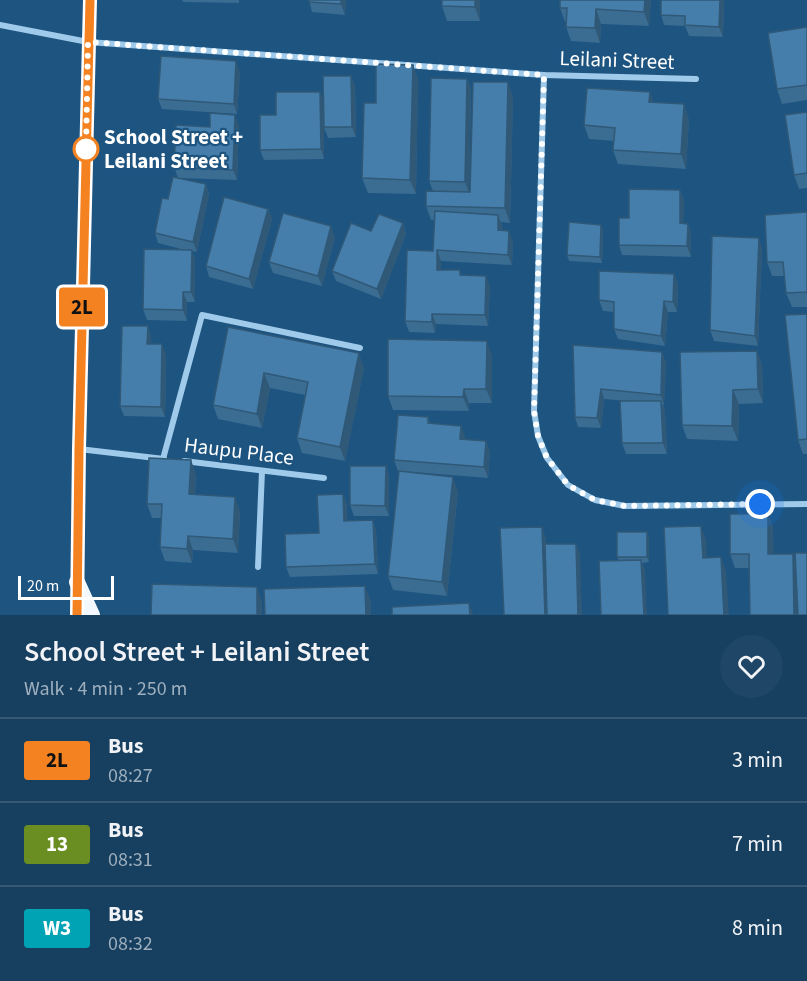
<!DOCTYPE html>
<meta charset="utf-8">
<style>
body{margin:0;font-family:"Source Sans 3",sans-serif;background:#1f4666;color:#f1f3f6;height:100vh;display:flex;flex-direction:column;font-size:22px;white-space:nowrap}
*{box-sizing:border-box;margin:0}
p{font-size:20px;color:#9eafbd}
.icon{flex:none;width:33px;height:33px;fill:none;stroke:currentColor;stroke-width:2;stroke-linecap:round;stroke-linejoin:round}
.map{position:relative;height:615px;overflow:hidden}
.details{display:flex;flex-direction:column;background:#163f60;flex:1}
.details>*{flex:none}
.badge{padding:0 12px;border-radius:4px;font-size:21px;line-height:39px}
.scale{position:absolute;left:18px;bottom:15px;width:96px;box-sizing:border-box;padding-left:6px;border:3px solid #fff;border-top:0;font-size:16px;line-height:21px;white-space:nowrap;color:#fff;-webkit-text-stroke:4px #1d5480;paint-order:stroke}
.you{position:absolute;width:30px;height:30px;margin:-15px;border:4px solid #fff;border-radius:50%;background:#1a73e8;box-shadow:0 0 0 9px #1a73e833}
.map>.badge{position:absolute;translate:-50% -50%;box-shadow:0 0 0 3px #fff}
.round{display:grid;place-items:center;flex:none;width:63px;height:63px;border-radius:32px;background:#1f4666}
.head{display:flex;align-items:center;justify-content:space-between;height:102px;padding:0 24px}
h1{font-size:28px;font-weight:600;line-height:45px}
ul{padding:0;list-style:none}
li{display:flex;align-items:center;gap:18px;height:84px;padding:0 24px;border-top:2px solid #355875}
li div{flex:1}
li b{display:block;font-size:22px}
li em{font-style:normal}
li .badge{min-width:66px;font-weight:700;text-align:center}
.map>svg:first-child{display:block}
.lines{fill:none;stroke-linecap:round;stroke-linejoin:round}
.minor{stroke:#a0cae9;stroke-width:6}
.secondary{stroke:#cce3f7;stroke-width:12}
.trunk{stroke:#f2f8fe;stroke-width:16}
.wall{fill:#3b6c92}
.shaded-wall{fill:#305877}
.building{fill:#457eaa;stroke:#305877;stroke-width:1.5}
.line-casing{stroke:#fff;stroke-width:14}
.line{stroke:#f58220;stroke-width:9}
.walk{stroke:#fff;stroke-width:6;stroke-dasharray:0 10.8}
.stop-dot{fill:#fff;stroke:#f58220;stroke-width:3}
.labels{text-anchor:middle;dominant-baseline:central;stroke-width:4.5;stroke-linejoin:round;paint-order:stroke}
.street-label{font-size:21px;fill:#fff;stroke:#1d5480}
.stop-label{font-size:21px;font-weight:bold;fill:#fff;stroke:#1d5480;text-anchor:start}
</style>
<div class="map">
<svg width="807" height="615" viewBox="0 0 807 615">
<rect width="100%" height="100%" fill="#1d5480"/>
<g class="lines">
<g class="minor">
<polyline points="0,25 88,42 544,75 696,79"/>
<polyline points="544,75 534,411 538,436 547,458 568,485 595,500 625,506 807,504"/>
<polyline points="79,449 164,459"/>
<polyline points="163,459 202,315 360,348"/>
<polyline points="184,461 324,478"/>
<polyline points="258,567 262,471"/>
</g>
<polyline class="secondary" points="77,615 79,449 90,0"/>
<polyline class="trunk" points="77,582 92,615"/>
</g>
<g class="wall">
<polygon points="182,0 239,0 239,3 183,2"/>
<polygon points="309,0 346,0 345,15 312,12"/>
<polygon points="442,0 480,0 480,21 447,21 442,6"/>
<polygon points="651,0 649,26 601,24 600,43 571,41 566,27 566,22 565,22 560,8"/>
<polygon points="661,0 724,0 723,37 689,36 685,26 664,25 661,15"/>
<polygon points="807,27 807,100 782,104 777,89"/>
<polygon points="413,65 418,80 416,194 368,193 362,178 376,103"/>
<polygon points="240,72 237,114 162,109 158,99"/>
<polygon points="351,76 355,86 356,137 328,138 324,128 324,159 264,160 260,150 276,115 323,100"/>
<polygon points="467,79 471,89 469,192 470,192 513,97 510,223 501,222 502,226 502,231 513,241 512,265 441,261 441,270 460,270 461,275 490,286 488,326 436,324 435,333 409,332 405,321 433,251 435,220 431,220 426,206 433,191 429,181"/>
<polygon points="807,112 807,188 799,189 794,175"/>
<polygon points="689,119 686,169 618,164 613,150 614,141 589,139 584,125"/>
<polygon points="239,125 237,180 178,178 174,167 210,127"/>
<polygon points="206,184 209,194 197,252 192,251 195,260 195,302 187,302 187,321 147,320 143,309 185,250 158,243 155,233 168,199"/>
<polygon points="680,190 684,201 683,223 688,224 691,234 691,257 622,255 619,245 629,218"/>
<polygon points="268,209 272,219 253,289 209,277 206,266"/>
<polygon points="807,212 807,307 792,307 786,293 784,276 772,276 767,262"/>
<polygon points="403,223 406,234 381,299 336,281 332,271"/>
<polygon points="601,225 603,231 602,263 569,261 567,255"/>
<polygon points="335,237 322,286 273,273 269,262"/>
<polygon points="762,249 758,346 714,341 710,330"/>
<polygon points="674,274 678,284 677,312 668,312 665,346 618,339 614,329 614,312 603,311 599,300"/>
<polygon points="807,314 807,454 803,454 798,440"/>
<polygon points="148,326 151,337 151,344 166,355 165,417 124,416 120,406"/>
<polygon points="228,327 364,368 345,461 302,453 297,438 305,395 270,388 262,428 218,419 213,405"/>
<polygon points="573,345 666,362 664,405 663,405 665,411 667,454 626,454 622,443 627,401 604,399 601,428 578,427 575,417"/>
<polygon points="757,351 762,365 763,403 739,404 738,441 687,439 682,425"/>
<polygon points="492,355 492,403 469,403 469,411 393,410 388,396"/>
<polygon points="428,417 430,424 465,436 464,440 486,441 490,452 488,478 400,471 458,491 447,596 393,590 388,576 399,471 398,471 394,460"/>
<polygon points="386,466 389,477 389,516 354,516 350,505"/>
<polygon points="196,474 195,495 240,511 238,553 193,550 192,563 165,561 160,547 161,518 152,518 147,504"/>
<polygon points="343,494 347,505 347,520 373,520 376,530 378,574 290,577 286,567 319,533"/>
<polygon points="768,514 773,528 773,554 807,615 749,568 735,568 730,554"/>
<polygon points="649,537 649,562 642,563 645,570 619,561 617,557"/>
</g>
<g class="shaded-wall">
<polygon points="341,0 346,0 345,15 341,4"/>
<polygon points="475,0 480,0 480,21 475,7"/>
<polygon points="645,0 651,0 649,26 644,12"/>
<polygon points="720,0 724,0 723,37 719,27"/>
<polygon points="596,9 601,24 600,43 595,28"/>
<polygon points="236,61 240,72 237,114 234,104"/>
<polygon points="413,65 418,80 416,194 410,180"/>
<polygon points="351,76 355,86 356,137 352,127"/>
<polygon points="467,79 471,89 469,193 465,182"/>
<polygon points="508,82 513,97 510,223 505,208"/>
<polygon points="320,92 324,102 324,159 321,149"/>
<polygon points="650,92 655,106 649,102"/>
<polygon points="684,104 689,119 686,169 681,154"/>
<polygon points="235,115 239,125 237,180 233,170"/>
<polygon points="206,184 209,194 197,252 193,242"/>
<polygon points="680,190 684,201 683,234 680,223"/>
<polygon points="268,209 272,219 253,289 249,279"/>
<polygon points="498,215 502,226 501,241 498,230"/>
<polygon points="403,223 406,234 381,299 377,289"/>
<polygon points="688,224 691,234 691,257 687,246"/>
<polygon points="601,225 603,231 602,263 600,257"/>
<polygon points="331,226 335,237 322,286 318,276"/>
<polygon points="509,231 513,241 512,265 508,255"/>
<polygon points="759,238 762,249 758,346 755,336"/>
<polygon points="192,250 195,260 195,302 191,292"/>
<polygon points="437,250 441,261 441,280 437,270"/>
<polygon points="674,274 678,284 677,312 673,302"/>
<polygon points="486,276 490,286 488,326 485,315"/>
<polygon points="183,292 187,302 187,321 183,310"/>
<polygon points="664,301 668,312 665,346 661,336"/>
<polygon points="432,314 436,324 435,333 432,322"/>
<polygon points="148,326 151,337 151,354 147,344"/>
<polygon points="487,341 492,355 492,403 486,389"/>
<polygon points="162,344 166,355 165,417 161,407"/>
<polygon points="757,351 762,365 763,403 758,389"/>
<polygon points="662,352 666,362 664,405 661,395"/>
<polygon points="359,353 364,368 345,461 340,447"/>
<polygon points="264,373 270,388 262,428 257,414"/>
<polygon points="464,389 469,403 469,411 463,397"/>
<polygon points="601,389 604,399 601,428 597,418"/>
<polygon points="733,390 739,404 738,441 732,426"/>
<polygon points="661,401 665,411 667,454 663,443"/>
<polygon points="461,426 465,436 464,450 460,439"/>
<polygon points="486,441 490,452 488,478 484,467"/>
<polygon points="191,460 196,474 194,508 189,494"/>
<polygon points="386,466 389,477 389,516 385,506"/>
<polygon points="453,477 458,491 447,596 442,582"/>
<polygon points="343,494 347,505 348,531 344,521"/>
<polygon points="235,497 240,511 238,553 233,539"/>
<polygon points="768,514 773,528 774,568 768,554"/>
<polygon points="373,520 376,530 378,574 375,564"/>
<polygon points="701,526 706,540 708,572 703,558"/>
<polygon points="542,527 546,538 548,615 545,615"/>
<polygon points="647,532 649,537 649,562 647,557"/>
<polygon points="188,536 193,550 192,563 187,549"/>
<polygon points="576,544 580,554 582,615 578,615"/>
<polygon points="793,554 798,568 799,615 794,615"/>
<polygon points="721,557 726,571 729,615 724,615"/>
<polygon points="641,560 645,570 647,615 644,615"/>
<polygon points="365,586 371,601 371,615 366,615"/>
<polygon points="257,587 262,601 262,615 257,615"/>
<polygon points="469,603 473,614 473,615 470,615"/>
</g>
<g class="building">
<polygon points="309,0 341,0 341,4 309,2"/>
<polygon points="442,0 475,0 475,7 442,6"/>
<polygon points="560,0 645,0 644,12 596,9 595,28 566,27 567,8 560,8"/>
<polygon points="661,0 720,0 719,27 685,25 685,16 661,15"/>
<polygon points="807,27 807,85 777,89 768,33"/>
<polygon points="161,56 236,61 234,104 158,99"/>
<polygon points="376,64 413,65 410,180 362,178 364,103 376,103"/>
<polygon points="323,76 351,76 352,127 324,127"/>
<polygon points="431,78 467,79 465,182 429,181"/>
<polygon points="473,82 508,82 505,208 426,206 426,191 470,192"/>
<polygon points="587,88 650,92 649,102 684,104 681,154 613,150 615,128 584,125"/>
<polygon points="276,92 320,92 321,149 260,150 260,115 276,115"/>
<polygon points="807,112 807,173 794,175 785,115"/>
<polygon points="210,113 235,115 233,170 174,167 176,125 210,127"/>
<polygon points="173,177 206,184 193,242 155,233 162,198 168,199"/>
<polygon points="629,189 680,190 680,223 688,224 687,246 619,245 619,218 629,218"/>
<polygon points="224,197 268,209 249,279 206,266"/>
<polygon points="435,211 498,215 498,230 509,231 508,255 437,250 437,270 460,270 460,275 486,276 485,315 432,314 432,322 405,321 407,250 433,251"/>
<polygon points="807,212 807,292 786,293 783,262 767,262 765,215"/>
<polygon points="283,213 331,226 318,276 269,262"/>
<polygon points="379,214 403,223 377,289 332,271 351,223 371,231"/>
<polygon points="569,222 601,225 600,257 567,255"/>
<polygon points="712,236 759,238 755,336 710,330"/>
<polygon points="144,249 192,250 191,292 183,292 183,310 143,309"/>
<polygon points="599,271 674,274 673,302 664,301 661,336 614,329 614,302 599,300"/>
<polygon points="807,314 807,439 798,440 785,315"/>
<polygon points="122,326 148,326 147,344 162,344 161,407 120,406"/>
<polygon points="228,327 359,353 340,447 297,438 308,382 264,373 257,414 213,405"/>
<polygon points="388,339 487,341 486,389 464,389 463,397 388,396"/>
<polygon points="573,345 662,352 661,395 601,389 597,418 575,417"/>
<polygon points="757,351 758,389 733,390 732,426 682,425 680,352"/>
<polygon points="620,401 661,401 663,443 622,443"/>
<polygon points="398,415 428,417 428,423 461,426 460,439 486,441 484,467 394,460"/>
<polygon points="149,458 191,460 189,494 235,497 233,539 188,536 187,549 160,547 162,504 147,504"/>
<polygon points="350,466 386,466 385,506 350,505"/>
<polygon points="399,471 453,477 442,582 388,576"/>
<polygon points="343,494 344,521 373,520 375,564 286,567 285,534 319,533 317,495"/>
<polygon points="730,514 768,514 768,554 793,554 794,615 750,615 749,554 730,554"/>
<polygon points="701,526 703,558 721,557 724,615 668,615 664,527"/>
<polygon points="542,527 545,615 504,615 500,528"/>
<rect x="617" y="532" width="30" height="25"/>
<polygon points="545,544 576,544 578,615 547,615"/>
<polygon points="795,553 807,553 807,615 798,615"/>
<polygon points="641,560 644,615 601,615 599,561"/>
<polygon points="152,584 257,587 257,615 151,615"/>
<polygon points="365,586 366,615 265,615 264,589"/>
<polygon points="469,603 470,615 392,615 392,607"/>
</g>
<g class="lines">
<defs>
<polyline id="line" points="77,615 79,449 90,0"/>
</defs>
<use href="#line" class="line-casing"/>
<use href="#line" class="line"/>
<polyline class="walk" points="86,149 86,151 88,42 544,75 534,411 538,436 547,458 568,485 595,500 625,506 760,504"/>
</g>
<circle class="stop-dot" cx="86" cy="149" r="12"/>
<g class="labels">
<g class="street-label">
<text transform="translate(617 60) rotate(2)">Leilani Street</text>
<text transform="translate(239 451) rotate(7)">Haupu Place</text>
</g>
<g class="stop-label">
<text x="104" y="137">School Street +<tspan x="104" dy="24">Leilani Street</tspan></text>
</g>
</g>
</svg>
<div class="scale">20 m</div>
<div class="you" style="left:760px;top:504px"></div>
<b class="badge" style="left:82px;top:307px;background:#f58220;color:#111">2L</b>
</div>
<section class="details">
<div class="head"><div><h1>School Street + Leilani Street</h1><p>Walk · 4 min · 250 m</p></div><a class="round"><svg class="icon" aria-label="heart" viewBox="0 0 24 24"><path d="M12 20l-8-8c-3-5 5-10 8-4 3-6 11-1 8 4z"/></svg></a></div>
<ul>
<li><span class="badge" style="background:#f58220;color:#111">2L</span><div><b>Bus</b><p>08:27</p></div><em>3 min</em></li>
<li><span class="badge" style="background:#6b8e23;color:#fff">13</span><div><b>Bus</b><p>08:31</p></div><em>7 min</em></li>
<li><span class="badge" style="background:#00a3b4;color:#fff">W3</span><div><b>Bus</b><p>08:32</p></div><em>8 min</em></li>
</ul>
</section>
